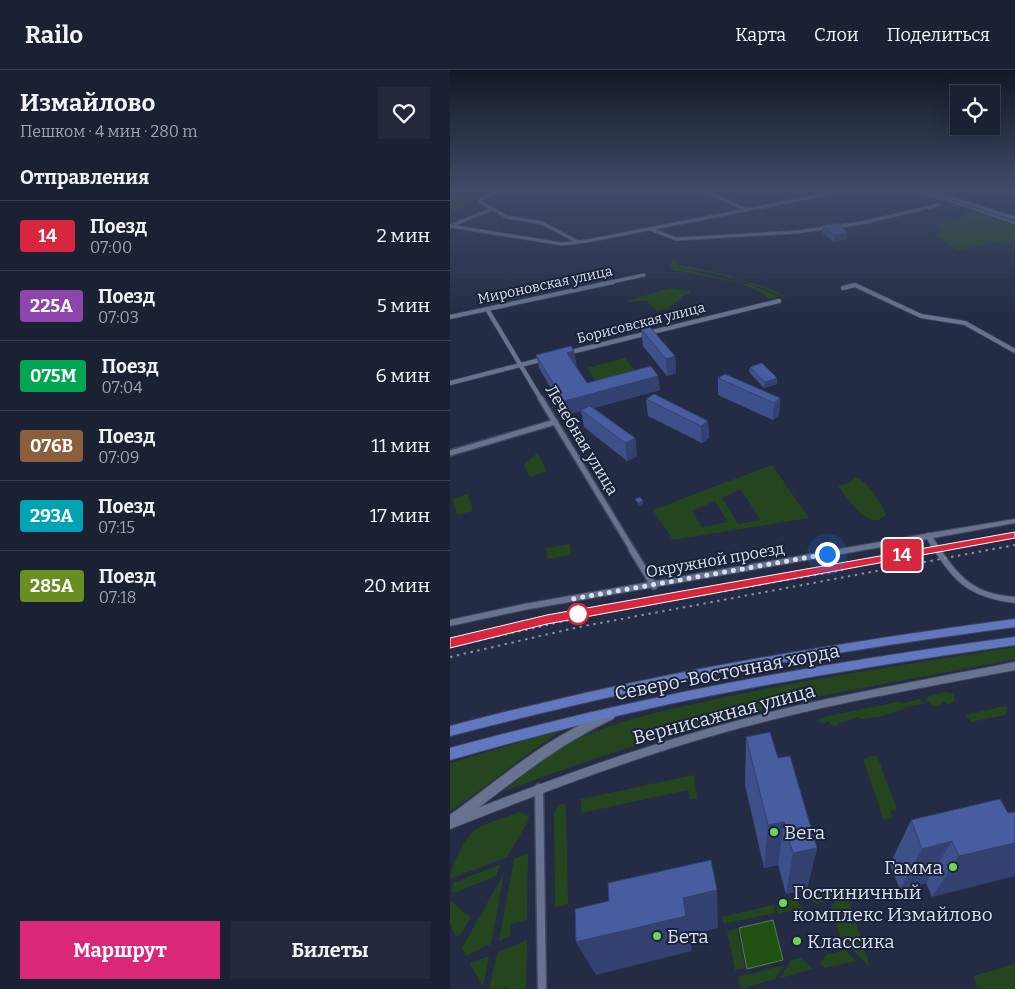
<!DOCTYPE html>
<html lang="ru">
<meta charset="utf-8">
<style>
body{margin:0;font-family:Bitter,serif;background:#23293b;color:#f1f3f6;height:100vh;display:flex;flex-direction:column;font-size:19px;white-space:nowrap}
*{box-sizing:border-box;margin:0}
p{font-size:16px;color:#9fa3ac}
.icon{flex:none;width:28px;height:28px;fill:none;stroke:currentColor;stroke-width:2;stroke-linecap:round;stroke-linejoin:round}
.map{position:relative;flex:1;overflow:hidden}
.drawer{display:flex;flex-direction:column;background:#1a2133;width:450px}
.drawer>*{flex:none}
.badge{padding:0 10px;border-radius:4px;font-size:18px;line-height:32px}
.tools{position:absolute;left:500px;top:15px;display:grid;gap:10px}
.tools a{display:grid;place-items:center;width:50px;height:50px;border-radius:0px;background:#1a2133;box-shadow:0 5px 20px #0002,0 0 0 1px #383e4e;font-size:25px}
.you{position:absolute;width:25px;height:25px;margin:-12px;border:4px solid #fff;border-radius:50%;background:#1a73e8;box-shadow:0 0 0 8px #1a73e833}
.map>.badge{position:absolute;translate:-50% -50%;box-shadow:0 0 0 2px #fff}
h2{padding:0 20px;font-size:19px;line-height:45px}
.round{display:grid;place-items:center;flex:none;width:52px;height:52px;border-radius:0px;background:#23293b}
.headline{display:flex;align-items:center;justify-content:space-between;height:85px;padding:0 20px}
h1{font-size:24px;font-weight:700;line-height:38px}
.button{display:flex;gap:10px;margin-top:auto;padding:10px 20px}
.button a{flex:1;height:58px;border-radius:0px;background:#db2777;color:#fff;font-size:20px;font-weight:700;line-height:58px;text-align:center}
.button a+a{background:#23293b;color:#f1f3f6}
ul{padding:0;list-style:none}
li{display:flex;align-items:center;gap:15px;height:70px;padding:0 20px;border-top:1px solid #383e4e}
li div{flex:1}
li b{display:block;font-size:19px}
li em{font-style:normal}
li .badge{min-width:55px;font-weight:700;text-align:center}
header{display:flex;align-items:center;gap:30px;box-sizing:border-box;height:70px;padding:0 25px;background:#1a2133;border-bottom:1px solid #383e4e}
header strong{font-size:24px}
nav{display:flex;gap:28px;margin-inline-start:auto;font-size:18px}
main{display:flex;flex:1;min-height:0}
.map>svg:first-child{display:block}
.green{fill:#25451e;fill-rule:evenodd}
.water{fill:#1e5112;stroke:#567c54}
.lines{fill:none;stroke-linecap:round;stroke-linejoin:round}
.minor-far4-casing{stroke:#42485c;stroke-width:4.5}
.minor-far3-casing{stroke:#42485c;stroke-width:5.5}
.minor-far2-casing{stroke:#42485c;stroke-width:8}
.minor-far1-casing{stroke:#42485c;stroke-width:9}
.minor-casing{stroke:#42485c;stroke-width:11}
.tertiary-casing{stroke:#42485c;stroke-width:2}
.secondary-casing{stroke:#42485c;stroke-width:2}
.primary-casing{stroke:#42485c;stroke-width:2}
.minor-far4{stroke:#68738f;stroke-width:3}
.minor-far3{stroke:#68738f;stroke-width:4}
.minor-far2{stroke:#68738f;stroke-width:5}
.minor-far1{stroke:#68738f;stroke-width:6}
.minor{stroke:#68738f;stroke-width:8}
.tertiary{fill:#68738f;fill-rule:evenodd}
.secondary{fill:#68738f;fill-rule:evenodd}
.primary{fill:#6178c1;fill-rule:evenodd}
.rail{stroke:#888fa3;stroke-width:2;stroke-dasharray:2.5 4.5;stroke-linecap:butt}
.wall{fill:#3e5089}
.shaded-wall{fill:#32416f}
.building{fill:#485d9f;stroke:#32416f}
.line{fill:#d7263d;stroke:#fff}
.walk{stroke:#d9dfef;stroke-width:5;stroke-dasharray:0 9}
.stop-dot{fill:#fff;stroke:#d7263d;stroke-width:2.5}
.poi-dot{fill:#72d25e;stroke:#1a2239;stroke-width:2}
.labels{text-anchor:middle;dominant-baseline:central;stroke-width:4;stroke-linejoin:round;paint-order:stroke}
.far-street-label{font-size:14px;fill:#d9dfef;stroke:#1a2239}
.street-label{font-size:16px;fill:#d9dfef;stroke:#1a2239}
.near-street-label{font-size:19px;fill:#d9dfef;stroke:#1a2239}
.near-poi-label{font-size:19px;fill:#d9dfef;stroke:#1a2239;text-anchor:start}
</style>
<header>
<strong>Railo</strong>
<nav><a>Карта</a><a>Слои</a><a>Поделиться</a></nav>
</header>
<main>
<section class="drawer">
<div class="headline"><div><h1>Измайлово</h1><p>Пешком · 4 мин · 280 m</p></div><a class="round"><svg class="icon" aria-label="heart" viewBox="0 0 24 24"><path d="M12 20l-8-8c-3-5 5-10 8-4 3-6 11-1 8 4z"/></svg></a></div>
<h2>Отправления</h2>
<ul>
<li><span class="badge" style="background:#d7263d;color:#fff">14</span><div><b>Поезд</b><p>07:00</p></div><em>2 мин</em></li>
<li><span class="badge" style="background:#8e44ad;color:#fff">225А</span><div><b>Поезд</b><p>07:03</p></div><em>5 мин</em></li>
<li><span class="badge" style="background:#00a651;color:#fff">075М</span><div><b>Поезд</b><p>07:04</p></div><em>6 мин</em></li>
<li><span class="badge" style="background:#8b5e3c;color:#fff">076В</span><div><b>Поезд</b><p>07:09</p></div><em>11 мин</em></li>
<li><span class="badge" style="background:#00a3b4;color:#fff">293А</span><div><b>Поезд</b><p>07:15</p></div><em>17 мин</em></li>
<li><span class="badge" style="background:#6b8e23;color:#fff">285А</span><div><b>Поезд</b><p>07:18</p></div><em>20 мин</em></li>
</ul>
<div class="button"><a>Маршрут</a><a>Билеты</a></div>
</section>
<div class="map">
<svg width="565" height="919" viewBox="0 0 565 919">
<rect width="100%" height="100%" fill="#232c44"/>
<g class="green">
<polygon points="0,120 48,120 0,143"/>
<polygon points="524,142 565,155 565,170 558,175 543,172 510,181 498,176 498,173 484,165 491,161 489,156 514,146 516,143"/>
<path d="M223 190 226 191V194L283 206V208L316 217 336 226 333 227C305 213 259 200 229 198L301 215 328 226 319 229 311 222 290 213 223 200H221L224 197 219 196Z"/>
<polygon points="220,218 240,221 241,223 231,227 232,228 218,238 207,241 197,231 174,232"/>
<polygon points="175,288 190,307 151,318 137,298"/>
<polygon points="87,383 97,401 80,407 74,395"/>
<path d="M322 395 359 448 223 470 203 440ZM290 419 311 450 288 454 272 428ZM265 431 278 452 252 457 242 441Z"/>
<path d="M405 408C415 408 433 434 436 444 420 465 397 427 388 416L399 413Z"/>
<polygon points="18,424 23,441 7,445 2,429"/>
<polygon points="120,474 121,485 97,489 96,478"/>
<path d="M565 577V589C494 603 423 615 353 630 250 653 150 685 52 722 78 702 105 677 136 665 179 647 226 638 271 628 368 607 467 593 565 577Z"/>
<polygon points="495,622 503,624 505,629 500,635 493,632 489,636 483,636 476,630 478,626"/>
<polygon points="470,629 473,634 455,637 452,640 429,647 413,649 408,647 390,653 386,656 381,655 378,650 374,654 370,653 369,649 374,647 447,632 454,633"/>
<polygon points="554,636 558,638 555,645 521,652 516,645"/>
<path d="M114 659C74 684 39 716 0 741V693Z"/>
<polygon points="427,685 447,740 440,741 443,748 434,750 414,692 414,688"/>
<polygon points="244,705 247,729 240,729 238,720 131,743 131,729"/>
<polygon points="109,734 114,734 116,738 118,834 105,837 104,741"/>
<path d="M69 742 78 744 79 750 57 787 0 809C0 798 16 766 25 760 37 752 55 748 69 742Z"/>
<polygon points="78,783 77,850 61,854 60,866 49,871 64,789"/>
<polygon points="51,794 46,806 4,823 2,822 3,813"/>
<polygon points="54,803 41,874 16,886 12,878"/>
<polygon points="389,817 379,830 367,834 357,826"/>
<polygon points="395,819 420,897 391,869 381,837"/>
<polygon points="345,829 352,837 328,844 326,833"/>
<polygon points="0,830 21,848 11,864 6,867 0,854"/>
<polygon points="323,835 325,843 274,854 272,847"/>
<polygon points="287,858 295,898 285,900 277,861"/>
<polygon points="77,870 76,919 57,919 55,916 52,919 39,919 47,883"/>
<polygon points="395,880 406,891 375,898 370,894 376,885"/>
<polygon points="39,886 33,917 20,894"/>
<polygon points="351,888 363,899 330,908 341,890"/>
<polygon points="565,894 565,919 528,919 523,906"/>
<polygon points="334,895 325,909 290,919 288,907"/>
</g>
<polygon class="water" points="323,850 333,890 297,899 289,858"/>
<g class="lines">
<defs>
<g id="minor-far4">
<polyline points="50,120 31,129 30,132 57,147 92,153 126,171"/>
<polyline points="252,120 297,140"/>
<polyline points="563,124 565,123"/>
<polyline points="0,156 112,174 137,171 398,120"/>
<polyline points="0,156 42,139"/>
<polyline points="200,159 226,169 347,162 412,153 488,135"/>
<polyline points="157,213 194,205"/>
</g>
<g id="minor-far3">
<polyline points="393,218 405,215 471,246 515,253 565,281"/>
<polyline points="37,239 92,331"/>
<polyline points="0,247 163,212"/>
<polyline points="117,283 329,231"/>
<polyline points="0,313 94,289"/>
</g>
<g id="minor-far2">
<polyline points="91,329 183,481"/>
<polyline points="0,383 105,352"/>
</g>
<polyline id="minor-far1" points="182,480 204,516"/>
<polyline id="minor" points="89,718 92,919"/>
<g id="tertiary">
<polygon points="471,120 565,152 565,154 465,120"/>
<path d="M565 449V453L483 468C497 489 512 514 538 522 547 525 556 526 565 527V533C515 527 502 509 477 469L74 540 0 556V550L74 534 475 464 478 463H480Z"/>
<path d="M565 592V600C466 619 366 636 268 664 177 690 88 724 0 759V749C88 714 177 681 268 656 366 628 466 612 565 592Z"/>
</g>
<path id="secondary" d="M160 642 163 643 165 646 163 649C103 677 57 717 4 756L0 757V745C51 708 100 664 160 642Z"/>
<g id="primary">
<polygon points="474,120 482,120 565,147 565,150"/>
<path d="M565 549V557C446 573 327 591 210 616 139 631 70 648 0 666V656C70 638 140 621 210 607 328 583 446 565 565 549Z"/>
<path d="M565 567V575C446 592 327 611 210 636 139 652 69 670 0 690V678C70 659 139 642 210 627 327 602 446 583 565 567Z"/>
</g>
</defs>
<use href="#minor-far4" class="minor-far4-casing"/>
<use href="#minor-far3" class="minor-far3-casing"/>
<use href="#minor-far2" class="minor-far2-casing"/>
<use href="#minor-far1" class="minor-far1-casing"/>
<use href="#minor" class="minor-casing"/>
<use href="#tertiary" class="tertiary-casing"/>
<use href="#secondary" class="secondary-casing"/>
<use href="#primary" class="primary-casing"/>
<use href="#minor-far4" class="minor-far4"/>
<use href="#minor-far3" class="minor-far3"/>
<use href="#minor-far2" class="minor-far2"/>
<use href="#minor-far1" class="minor-far1"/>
<use href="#minor" class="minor"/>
<use href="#tertiary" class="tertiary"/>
<use href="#secondary" class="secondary"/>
<use href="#primary" class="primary"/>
<g class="rail">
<polyline points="385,497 565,465"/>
<polyline points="0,577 146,544 393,500"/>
<polyline points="0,587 129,557 565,475"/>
</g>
</g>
<g class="wall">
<polygon points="373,155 397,169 383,172 372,162"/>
<polygon points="191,259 225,286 226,303 217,306 193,276"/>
<polygon points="86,285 127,295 125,295 137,313 208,306 210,320 144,338 185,368 187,386 177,391 134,357 131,341 117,345 89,298"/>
<polygon points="300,297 327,308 327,314 314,318 299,302"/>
<polygon points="268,308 330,328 329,345 323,350 268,325"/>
<polygon points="196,329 258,351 259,368 252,373 198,346"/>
<polygon points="296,667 328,688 367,778 357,819 336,824 328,795 314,798 295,715"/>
<polygon points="550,729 482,827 476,813 450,820 440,794 461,750"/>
</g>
<g class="shaded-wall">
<polygon points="398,163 397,169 383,172 384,165"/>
<polygon points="124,281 127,295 120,297 117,283"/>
<polygon points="225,286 226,303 217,306 216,289"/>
<polygon points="208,306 210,320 132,341 131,340 131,341 117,345 114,331"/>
<polygon points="327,308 327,314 314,318 315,312"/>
<polygon points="330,328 329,345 323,350 324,333"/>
<polygon points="258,351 259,368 252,373 251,356"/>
<polygon points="185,368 187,386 177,391 175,373"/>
<polygon points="193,431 193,434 188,436 188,433"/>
<polygon points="334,752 328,795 314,798 318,755"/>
<polygon points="502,771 476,813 450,820 472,779"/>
<polygon points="565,773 565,806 482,827 509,786"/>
<polygon points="367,778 357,819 336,824 343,783"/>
<polygon points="267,820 268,858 239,865 242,881 146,905 126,872 233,828"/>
</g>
<g class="building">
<polygon points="388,153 398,163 384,165 373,155"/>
<polygon points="200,257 225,286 216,289 191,259"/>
<polygon points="121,276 124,281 117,283 137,313 201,296 208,306 114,331 86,285"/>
<polygon points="312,293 327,308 315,312 300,297"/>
<polygon points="275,304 330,328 324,333 268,308"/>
<polygon points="204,324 258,351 251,356 196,329"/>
<polygon points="140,336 185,368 175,373 131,340"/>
<polygon points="190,427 193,431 188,433 185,429"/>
<polygon points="320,662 328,688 340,686 367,778 343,783 334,752 318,755 296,667"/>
<polygon points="550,729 558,743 565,742 565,773 509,786 502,771 472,779 461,750"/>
<polygon points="261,790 267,820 233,828 236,846 126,872 125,839 159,831 158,813"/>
</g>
<linearGradient id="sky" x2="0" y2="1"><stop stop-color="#131825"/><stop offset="0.48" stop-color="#3f4b67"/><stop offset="1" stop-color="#3f4b67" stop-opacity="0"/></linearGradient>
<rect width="565" height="249" fill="url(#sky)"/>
<polygon class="line" points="565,462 565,468 97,554 0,578 0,568 97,545"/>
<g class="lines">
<polyline class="walk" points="128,544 122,529 377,484"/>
</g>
<circle class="stop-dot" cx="128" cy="544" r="10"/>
<g class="poi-dot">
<circle cx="324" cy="762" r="5"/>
<circle cx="503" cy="797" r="5"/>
<circle cx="333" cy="833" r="5"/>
<circle cx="207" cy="866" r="5"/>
<circle cx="347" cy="871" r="5"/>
</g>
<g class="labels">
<g class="far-street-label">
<text transform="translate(95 215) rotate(-12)">Мироновская улица</text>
<text transform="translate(191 253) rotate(-14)">Борисовская улица</text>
</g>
<g class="street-label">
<text transform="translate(132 370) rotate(59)">Лечебная улица</text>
<text transform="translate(265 490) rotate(-10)">Окружной проезд</text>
</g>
<g class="near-street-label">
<text transform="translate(277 602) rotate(-11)">Северо-Восточная хорда</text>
<text transform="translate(274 644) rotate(-15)">Вернисажная улица</text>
</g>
<g class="near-poi-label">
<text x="334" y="762">Вега</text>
<text x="493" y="797" text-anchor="end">Гамма</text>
<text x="343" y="822">Гостиничный<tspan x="343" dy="22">комплекс Измайлово</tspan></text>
<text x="217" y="866">Бета</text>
<text x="357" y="871">Классика</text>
</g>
</g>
</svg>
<div class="tools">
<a><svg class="icon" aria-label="locate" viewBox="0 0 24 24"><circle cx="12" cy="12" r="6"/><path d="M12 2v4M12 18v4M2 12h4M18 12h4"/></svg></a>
</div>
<div class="you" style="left:377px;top:484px"></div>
<b class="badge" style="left:452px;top:485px;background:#d7263d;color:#fff">14</b>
</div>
</main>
